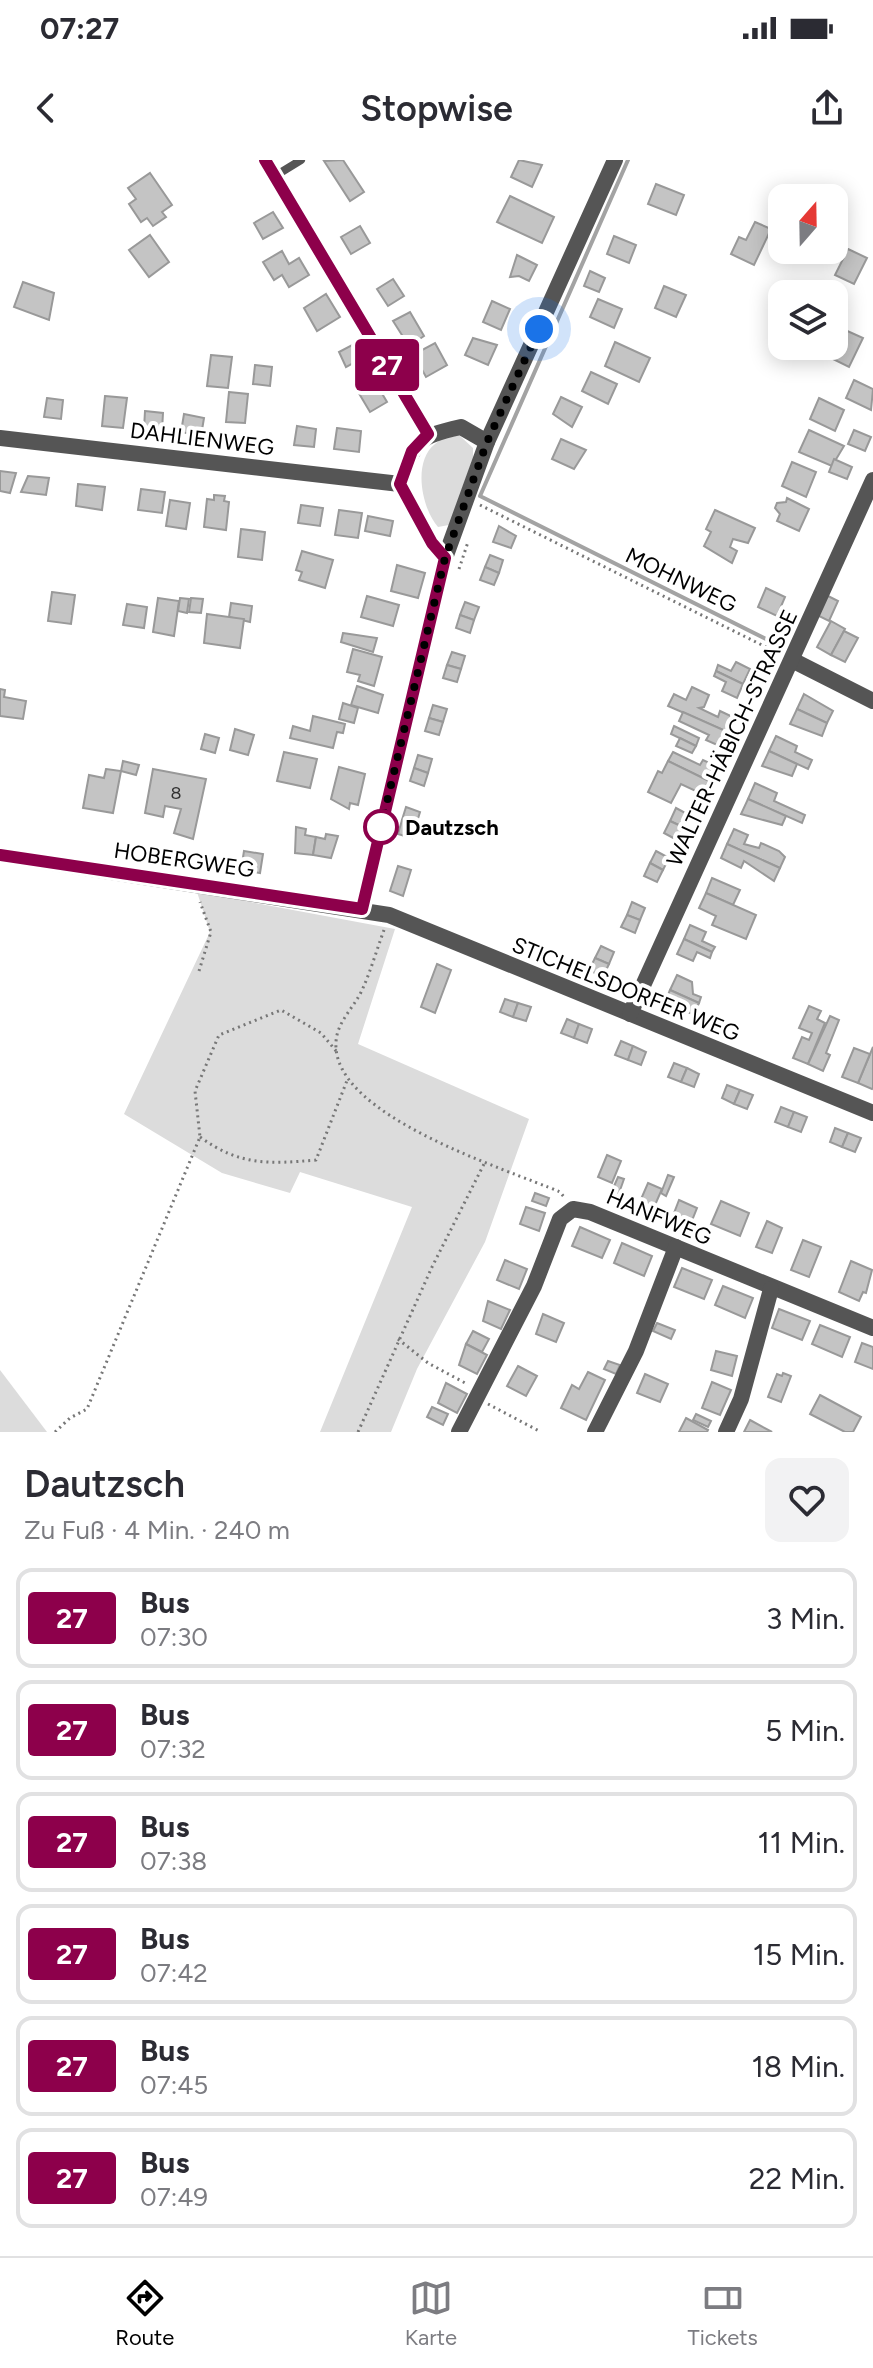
<!DOCTYPE html>
<html lang="de">
<meta charset="utf-8">
<style>
body{margin:0;font-family:Figtree,sans-serif;background:#f2f2f3;color:#2b2b33;height:100vh;display:flex;flex-direction:column;font-size:30px;white-space:nowrap}
*{box-sizing:border-box;margin:0}
p{font-size:26px;color:#7c7c81}
.icon{flex:none;width:44px;height:44px;fill:none;stroke:currentColor;stroke-width:2;stroke-linecap:round;stroke-linejoin:round}
.map{position:relative;height:1272px;overflow:hidden}
.panel{display:flex;flex-direction:column;background:#fff;flex:1}
.panel>*{flex:none}
.badge{padding:0 16px;border-radius:6px;font-size:28px;line-height:52px}
.needle{width:52px;rotate:20deg}
.fabs{position:absolute;left:768px;top:24px;display:grid;gap:16px}
.fabs a{display:grid;place-items:center;width:80px;height:80px;border-radius:16px;background:#fff;box-shadow:0 4px 20px #0003;font-size:40px}
.you{position:absolute;width:40px;height:40px;margin:-20px;border:6px solid #fff;border-radius:50%;background:#1a73e8;box-shadow:0 0 0 12px #1a73e833}
.map>.badge{position:absolute;translate:-50% -50%;box-shadow:0 0 0 4px #fff}
.round{display:grid;place-items:center;flex:none;width:84px;height:84px;border-radius:16px;background:#f2f2f3}
.summary{display:flex;align-items:center;justify-content:space-between;height:136px;padding:0 24px}
h1{font-size:38px;font-weight:600;line-height:60px}
ul{padding:0;list-style:none}
li{display:flex;align-items:center;gap:24px;height:100px;margin:0 16px 12px;padding:0 8px;border:4px solid #e1e1e2;border-radius:16px}
li div{flex:1}
li b{display:block;font-size:30px}
li em{font-style:normal}
li .badge{min-width:88px;font-weight:700;text-align:center}
.status{display:flex;justify-content:space-between;align-items:center;height:56px;padding:0 40px;background:#fff;direction:ltr}
.status svg{height:22px;fill:currentColor}
header{display:flex;justify-content:space-between;align-items:center;height:104px;padding:0 24px;background:#fff;font-size:36px;font-weight:600}
.tabs{display:flex;justify-content:space-around;align-items:center;height:112px;border-top:2px solid #e1e1e2;background:#fff;font-size:22px;color:#7c7c81}
.tabs a{display:grid;justify-items:center;gap:4px}
.tabs .current{color:#000}
.map>svg:first-child{display:block}
.green{fill:#dcdcdc}
.lines{fill:none;stroke-linecap:round;stroke-linejoin:round}
.stream{stroke:#a3a3a3;stroke-width:4}
.building{fill:#c4c4c4;stroke:#999;stroke-width:2}
.path{stroke:#777;stroke-width:3;stroke-dasharray:2 4;stroke-linecap:butt}
.service{stroke:#555;stroke-width:8}
.minor{stroke:#555;stroke-width:16}
.line-casing{stroke:#fff;stroke-width:18}
.line{stroke:#8d004b;stroke-width:12}
.walk{stroke:#000;stroke-width:8;stroke-dasharray:0 14.4}
.stop-dot{fill:#fff;stroke:#8d004b;stroke-width:4}
.labels{text-anchor:middle;dominant-baseline:central;stroke-width:8;stroke-linejoin:round;paint-order:stroke}
.number-label{font-size:18px;fill:#313131}
.street-label{font-size:22px;fill:#000;stroke:#fff}
.stop-label{font-size:22px;font-weight:bold;fill:#000;stroke:#fff;text-anchor:start}
</style>
<div class="status"><b>07:27</b><svg viewBox="0 0 49 12"><path d="M0 12V9h3v3zM5 12V6h3v6zM10 12V3h3v9zM15 12V0h3v12zM26 1h20v11H26zM47 4h2v5h-2z"/></svg></div>
<header><svg class="icon" aria-label="back" viewBox="0 0 24 24"><path d="M15 5l-7 7 7 7"/></svg>Stopwise<svg class="icon" aria-label="share" viewBox="0 0 24 24"><path d="M12 15V3M7 8l5-5 5 5M5 13v7h14v-7"/></svg></header>
<div class="map">
<svg width="873" height="1272" viewBox="0 0 873 1272">
<rect width="100%" height="100%" fill="#fff"/>
<g class="green">
<path d="M459 275 473 288V298L449 365 438 367C422 349 412 302 435 284 441 278 451 277 459 275Z"/>
<polygon points="197,732 395,769 358,884 529,959 485,1082 417,1209 391,1272 320,1272 412,1047 300,1012 290,1033 222,1013 124,954 210,772"/>
<polygon points="0,1210 47,1272 0,1272"/>
</g>
<g class="lines">
<polyline class="stream" points="628,0 480,336 778,485"/>
</g>
<g class="building">
<polygon points="343,0 364,32 350,41 324,1"/>
<polygon points="519,0 542,5 532,27 511,17"/>
<polygon points="150,13 172,45 162,52 166,57 153,66 147,58 141,62 129,44 136,39 128,28"/>
<polygon points="656,24 684,35 676,55 648,44"/>
<polygon points="510,36 554,57 542,83 497,62"/>
<polygon points="273,52 283,68 263,79 254,63"/>
<polygon points="755,62 771,69 754,105 731,94 739,77 746,80"/>
<polygon points="360,66 370,83 351,94 341,77"/>
<polygon points="150,75 169,102 149,117 129,90"/>
<polygon points="614,76 636,85 629,103 607,94"/>
<polygon points="848,89 867,98 854,124 835,115"/>
<polygon points="282,91 289,104 299,98 309,115 289,127 282,115 274,120 263,102"/>
<polygon points="517,95 537,105 529,121 519,116 510,117"/>
<polygon points="590,111 605,118 599,132 584,126"/>
<polygon points="393,119 404,136 388,146 377,129"/>
<polygon points="23,122 54,133 49,160 14,147"/>
<polygon points="664,126 686,135 676,157 655,148"/>
<polygon points="326,134 340,157 317,171 304,148"/>
<polygon points="598,139 622,149 614,168 590,157"/>
<polygon points="492,141 510,149 501,170 483,162"/>
<polygon points="410,152 424,176 409,186 393,161"/>
<polygon points="834,165 863,178 849,207 831,198 836,188 830,186 834,186"/>
<polygon points="473,178 497,185 488,205 465,195"/>
<polygon points="615,182 650,198 639,222 605,206"/>
<polygon points="435,183 447,205 426,217 420,206 415,208 409,197"/>
<polygon points="354,184 362,198 346,207 339,192"/>
<polygon points="211,195 232,197 228,228 207,226"/>
<polygon points="255,205 272,207 270,226 253,224"/>
<polygon points="591,212 617,224 608,244 582,231"/>
<polygon points="374,220 387,242 370,252 357,230"/>
<polygon points="854,220 873,229 871,250 846,238"/>
<polygon points="229,232 248,234 245,263 226,262"/>
<polygon points="105,236 127,238 123,268 102,266"/>
<polygon points="561,237 582,247 572,267 553,254"/>
<polygon points="47,238 63,240 61,259 44,257"/>
<polygon points="819,238 844,250 835,271 810,259"/>
<polygon points="145,251 163,253 162,271 144,269"/>
<polygon points="184,254 204,258 201,276 181,272"/>
<polygon points="297,266 316,269 314,287 294,285"/>
<polygon points="337,268 361,271 359,292 334,289"/>
<polygon points="809,270 844,286 832,306 799,292"/>
<polygon points="854,270 871,277 865,291 848,284"/>
<polygon points="561,279 586,290 574,309 552,299"/>
<polygon points="834,299 852,307 847,319 829,312"/>
<polygon points="792,302 816,312 806,337 782,326"/>
<polygon points="0,311 16,313 10,333 0,331"/>
<polygon points="28,316 49,318 46,335 21,332"/>
<polygon points="78,324 105,327 102,350 76,346"/>
<polygon points="141,329 165,332 162,353 138,350"/>
<polygon points="214,335 225,336 224,341 229,342 226,370 204,367 207,339 214,340"/>
<polygon points="787,338 809,349 799,371 777,361 780,354 775,348 777,343 786,342"/>
<polygon points="170,340 190,343 186,369 166,366"/>
<polygon points="301,345 323,348 320,366 298,363"/>
<polygon points="339,350 362,353 358,378 335,375"/>
<polygon points="715,350 755,368 748,383 733,379 730,387 737,391 732,403 704,386 711,372 706,369"/>
<polygon points="368,356 393,361 390,376 365,371"/>
<polygon points="499,366 516,376 511,388 493,382"/>
<polygon points="241,369 265,372 262,400 238,397"/>
<polygon points="302,391 333,400 325,428 299,420 302,412 296,410"/>
<polygon points="490,395 503,400 499,413 485,407"/>
<polygon points="397,405 425,413 418,438 391,431"/>
<polygon points="485,407 499,413 494,425 480,420"/>
<polygon points="766,428 785,437 777,456 758,447"/>
<polygon points="52,432 75,435 71,464 48,461"/>
<polygon points="826,435 838,441 829,461 817,455"/>
<polygon points="367,436 399,445 393,466 361,457"/>
<polygon points="158,438 179,441 174,476 153,472"/>
<polygon points="180,438 189,439 187,453 178,451"/>
<polygon points="191,438 203,439 201,453 189,452"/>
<polygon points="465,442 479,447 474,460 460,455"/>
<polygon points="231,443 252,446 250,462 229,457"/>
<polygon points="127,444 147,447 144,468 123,465"/>
<polygon points="207,454 244,459 240,488 204,483"/>
<polygon points="460,455 474,460 470,473 456,468"/>
<polygon points="831,461 845,469 831,495 817,487"/>
<polygon points="844,471 858,478 845,502 831,495"/>
<polygon points="343,473 377,478 373,492 341,482"/>
<polygon points="353,489 382,497 374,526 358,521 360,515 347,512"/>
<polygon points="452,492 465,496 461,509 447,505"/>
<polygon points="736,502 750,509 743,524 716,511 718,505 731,511"/>
<polygon points="447,505 461,509 457,522 443,518"/>
<polygon points="716,511 743,524 737,538 722,531 726,522 714,516"/>
<polygon points="357,526 383,535 378,553 351,545"/>
<polygon points="692,527 709,535 704,547 699,548 718,557 720,551 737,559 730,573 668,546 674,534 686,540"/>
<polygon points="0,529 5,530 4,537 26,541 23,559 0,556"/>
<polygon points="804,534 833,551 827,563 797,549"/>
<polygon points="343,543 358,548 354,563 339,559"/>
<polygon points="433,545 447,549 443,562 429,558"/>
<polygon points="797,549 827,563 822,576 790,564"/>
<polygon points="683,552 730,573 724,588 706,580 709,575 679,561"/>
<polygon points="313,556 345,564 343,573 337,572 333,588 290,578 293,566 310,571"/>
<polygon points="429,558 443,562 439,575 425,571"/>
<polygon points="674,566 699,578 696,586 671,574"/>
<polygon points="235,569 254,575 248,595 230,590"/>
<polygon points="205,574 219,578 215,593 201,589"/>
<polygon points="776,576 797,586 795,592 812,600 808,609 769,591"/>
<polygon points="680,578 696,586 692,593 676,586"/>
<polygon points="769,591 797,604 792,616 762,606"/>
<polygon points="284,592 317,599 310,628 277,621"/>
<polygon points="673,592 700,605 703,600 716,606 709,621 668,601"/>
<polygon points="418,595 432,599 428,613 414,608"/>
<polygon points="123,601 139,605 136,615 121,611"/>
<polygon points="668,601 709,621 702,634 681,624 671,643 648,632 658,611 662,613"/>
<polygon points="339,607 365,614 358,645 350,643 349,649 331,639"/>
<polygon points="414,608 428,613 424,626 410,621"/>
<polygon points="106,609 121,611 113,653 83,648 89,615 104,618"/>
<polygon points="153,609 206,619 193,679 174,673 181,649 165,646 163,657 145,653"/>
<polygon points="755,623 777,633 774,641 805,655 802,663 748,639"/>
<polygon points="748,639 786,656 782,665 741,654"/>
<polygon points="406,647 420,652 416,665 402,660"/>
<polygon points="676,648 689,655 683,667 670,661"/>
<polygon points="402,660 416,665 412,678 398,674"/>
<polygon points="670,661 683,667 677,680 664,673"/>
<polygon points="296,667 306,669 305,675 316,677 313,695 295,693"/>
<polygon points="734,669 748,675 744,684 759,688 761,683 779,691 785,697 780,708 727,684"/>
<polygon points="326,674 338,676 331,698 313,695 316,677 325,679"/>
<polygon points="727,684 780,708 774,721 744,701 741,708 721,698"/>
<polygon points="244,691 263,694 260,713 241,710"/>
<polygon points="656,691 669,698 663,710 650,703"/>
<polygon points="650,703 663,710 657,722 644,716"/>
<polygon points="398,706 411,710 403,736 390,731"/>
<polygon points="712,718 740,730 733,745 706,733"/>
<polygon points="706,733 756,755 746,779 712,765 716,756 699,748"/>
<polygon points="632,742 645,748 640,760 627,755"/>
<polygon points="627,755 640,760 635,773 621,767"/>
<polygon points="690,765 706,772 702,781 715,787 712,792 684,779"/>
<polygon points="684,779 712,792 710,798 697,792 693,801 677,794"/>
<polygon points="601,786 614,792 609,804 595,798"/>
<polygon points="595,798 609,804 603,817 589,810"/>
<polygon points="437,804 451,810 435,853 421,847"/>
<polygon points="677,815 692,822 693,834 701,837 699,843 670,830"/>
<polygon points="670,830 699,843 694,854 663,846"/>
<polygon points="505,839 518,843 513,857 500,852"/>
<polygon points="518,843 531,847 526,861 513,857"/>
<polygon points="809,846 821,851 817,859 825,863 808,904 793,898 802,877 809,880 812,873 799,868"/>
<polygon points="830,856 839,860 826,893 830,895 823,911 808,904"/>
<polygon points="567,859 579,864 574,878 561,873"/>
<polygon points="579,864 592,869 587,883 574,878"/>
<polygon points="621,881 633,886 628,900 615,895"/>
<polygon points="633,886 646,892 641,905 628,900"/>
<polygon points="873,887 873,928 872,929 858,923"/>
<polygon points="854,888 870,894 858,923 842,917"/>
<polygon points="674,903 687,908 681,922 668,917"/>
<polygon points="687,908 699,914 694,927 681,922"/>
<polygon points="727,925 740,930 734,944 722,938"/>
<polygon points="740,930 753,935 747,949 734,944"/>
<polygon points="781,947 794,952 788,967 775,962"/>
<polygon points="794,952 807,957 801,972 788,967"/>
<polygon points="835,968 848,973 842,987 830,982"/>
<polygon points="848,973 861,978 855,992 842,987"/>
<polygon points="607,995 621,1001 612,1023 598,1017"/>
<polygon points="668,1015 674,1017 666,1036 661,1033"/>
<polygon points="618,1017 624,1019 618,1036 611,1033"/>
<polygon points="648,1023 662,1029 652,1052 638,1046"/>
<polygon points="535,1033 549,1038 546,1046 532,1041"/>
<polygon points="679,1040 697,1048 689,1068 671,1061"/>
<polygon points="721,1041 749,1053 740,1076 711,1064"/>
<polygon points="526,1047 545,1053 539,1071 520,1064"/>
<polygon points="767,1061 782,1068 772,1093 756,1087"/>
<polygon points="580,1067 610,1080 602,1098 572,1086"/>
<polygon points="803,1080 821,1087 809,1117 791,1110"/>
<polygon points="622,1083 652,1096 644,1116 614,1103"/>
<polygon points="505,1100 527,1109 519,1129 497,1120"/>
<polygon points="851,1101 872,1110 866,1133 863,1132 859,1141 839,1132"/>
<polygon points="682,1108 712,1120 704,1139 674,1127"/>
<polygon points="723,1126 753,1138 745,1158 715,1145"/>
<polygon points="488,1141 510,1150 501,1169 483,1161"/>
<polygon points="779,1149 810,1161 802,1180 772,1168"/>
<polygon points="543,1154 564,1163 556,1182 536,1174"/>
<polygon points="657,1163 675,1170 671,1179 653,1171"/>
<polygon points="820,1165 850,1177 842,1197 812,1184"/>
<polygon points="473,1171 489,1179 482,1192 466,1184"/>
<polygon points="862,1183 873,1187 873,1209 855,1202"/>
<polygon points="466,1184 487,1195 477,1214 459,1205"/>
<polygon points="716,1191 737,1196 732,1216 711,1210"/>
<polygon points="608,1201 620,1205 616,1214 604,1209"/>
<polygon points="518,1206 537,1216 526,1236 507,1226"/>
<polygon points="588,1212 605,1220 586,1260 561,1248 572,1225 579,1229"/>
<polygon points="783,1213 791,1216 781,1242 768,1237 777,1214 782,1216"/>
<polygon points="645,1214 668,1224 660,1242 637,1233"/>
<polygon points="712,1222 731,1230 720,1255 702,1248"/>
<polygon points="446,1223 467,1234 457,1253 438,1243"/>
<polygon points="820,1235 861,1257 853,1272 845,1272 810,1254"/>
<polygon points="432,1247 448,1254 443,1265 427,1257"/>
<polygon points="696,1254 711,1261 708,1267 693,1260"/>
<polygon points="686,1258 708,1270 707,1272 679,1272"/>
<polygon points="750,1260 772,1272 744,1272"/>
</g>
<g class="lines">
<g class="path">
<polyline points="480,345 778,493"/>
<polyline points="459,409 468,382"/>
<path d="M384 770C377 789 371 810 363 828 355 847 337 861 336 882 331 956 507 1009 560 1032L564 1037"/>
<polyline points="199,811 211,772 200,742"/>
<path d="M200 977C240 1006 269 1004 316 1000L348 918"/>
<polyline points="398,1179 428,1203 467,1224"/>
<polyline points="488,1244 541,1272"/>
<polyline points="55,1272 70,1258 87,1249 200,977 195,931 219,875 281,850 321,873 337,892"/>
<polyline points="358,1272 432,1107 484,1004"/>
</g>
<polyline class="service" points="275,16 301,0"/>
<g class="minor">
<polyline points="265,0 428,274"/>
<polyline points="0,278 400,324"/>
<polyline points="487,282 615,0"/>
<polyline points="792,500 873,541"/>
<polyline points="0,695 389,755 873,953"/>
<path d="M362 749 445 398 487 282 461 267C416 277 415 281 400 324L432 383 445 398"/>
<polyline points="630,854 873,320"/>
<polyline points="459,1272 534,1126 560,1059 573,1049 590,1052 873,1168"/>
<polyline points="595,1272 636,1191 676,1087"/>
<polyline points="726,1272 741,1239 771,1129"/>
</g>
</g>
<g class="lines">
<defs>
<polyline id="line" points="0,695 362,749 445,398 432,383 400,324 412,291 428,274 265,0"/>
</defs>
<use href="#line" class="line-casing"/>
<use href="#line" class="line"/>
<polyline class="walk" points="381,667 445,398 487,282 539,169"/>
</g>
<circle class="stop-dot" cx="381" cy="667" r="16"/>
<g class="labels">
<g class="number-label">
<text x="176" y="633">8</text>
</g>
<g class="street-label">
<text transform="translate(202 279) rotate(7)">DAHLIENWEG</text>
<text transform="translate(681 420) rotate(26)">MOHNWEG</text>
<text transform="translate(732 578) rotate(-65)">WALTER-HÄBICH-STRASSE</text>
<text transform="translate(184 700) rotate(8)">HOBERGWEG</text>
<text transform="translate(626 829) rotate(22)">STICHELSDORFER WEG</text>
<text transform="translate(659 1057) rotate(23)">HANFWEG</text>
</g>
<g class="stop-label">
<text x="405" y="667">Dautzsch</text>
</g>
</g>
</svg>
<div class="fabs">
<a><svg class="needle" viewBox="-14 -14 28 28"><path d="M0-13l5 13h-10z" fill="#e53935"/><path d="M0 13l5-13h-10z" fill="#7c7c81"/></svg></a>
<a><svg class="icon" aria-label="layers" viewBox="0 0 24 24"><path d="M12 4l9 5-9 5-9-5zM3 14l9 5 9-5"/></svg></a>
</div>
<div class="you" style="left:539px;top:169px"></div>
<b class="badge" style="left:387px;top:205px;background:#8d004b;color:#fff">27</b>
</div>
<section class="panel">
<div class="summary"><div><h1>Dautzsch</h1><p>Zu Fuß · 4 Min. · 240 m</p></div><a class="round"><svg class="icon" aria-label="heart" viewBox="0 0 24 24"><path d="M12 20l-8-8c-3-5 5-10 8-4 3-6 11-1 8 4z"/></svg></a></div>
<ul>
<li><span class="badge" style="background:#8d004b;color:#fff">27</span><div><b>Bus</b><p>07:30</p></div><em>3 Min.</em></li>
<li><span class="badge" style="background:#8d004b;color:#fff">27</span><div><b>Bus</b><p>07:32</p></div><em>5 Min.</em></li>
<li><span class="badge" style="background:#8d004b;color:#fff">27</span><div><b>Bus</b><p>07:38</p></div><em>11 Min.</em></li>
<li><span class="badge" style="background:#8d004b;color:#fff">27</span><div><b>Bus</b><p>07:42</p></div><em>15 Min.</em></li>
<li><span class="badge" style="background:#8d004b;color:#fff">27</span><div><b>Bus</b><p>07:45</p></div><em>18 Min.</em></li>
<li><span class="badge" style="background:#8d004b;color:#fff">27</span><div><b>Bus</b><p>07:49</p></div><em>22 Min.</em></li>
</ul>
</section>
<nav class="tabs">
<a class="current"><svg class="icon" aria-label="directions" viewBox="0 0 24 24"><path d="M12 3l9 9-9 9-9-9zM9 14v-3h6M13 9l2 2-2 2"/></svg>Route</a>
<a><svg class="icon" aria-label="map" viewBox="0 0 24 24"><path d="M3 6l6-2 6 2 6-2v14l-6 2-6-2-6 2zM9 4v14M15 6v14"/></svg>Karte</a>
<a><svg class="icon" aria-label="tickets" viewBox="0 0 24 24"><path d="M3 7h18v10H3zM15 7v10"/></svg>Tickets</a>
</nav>
